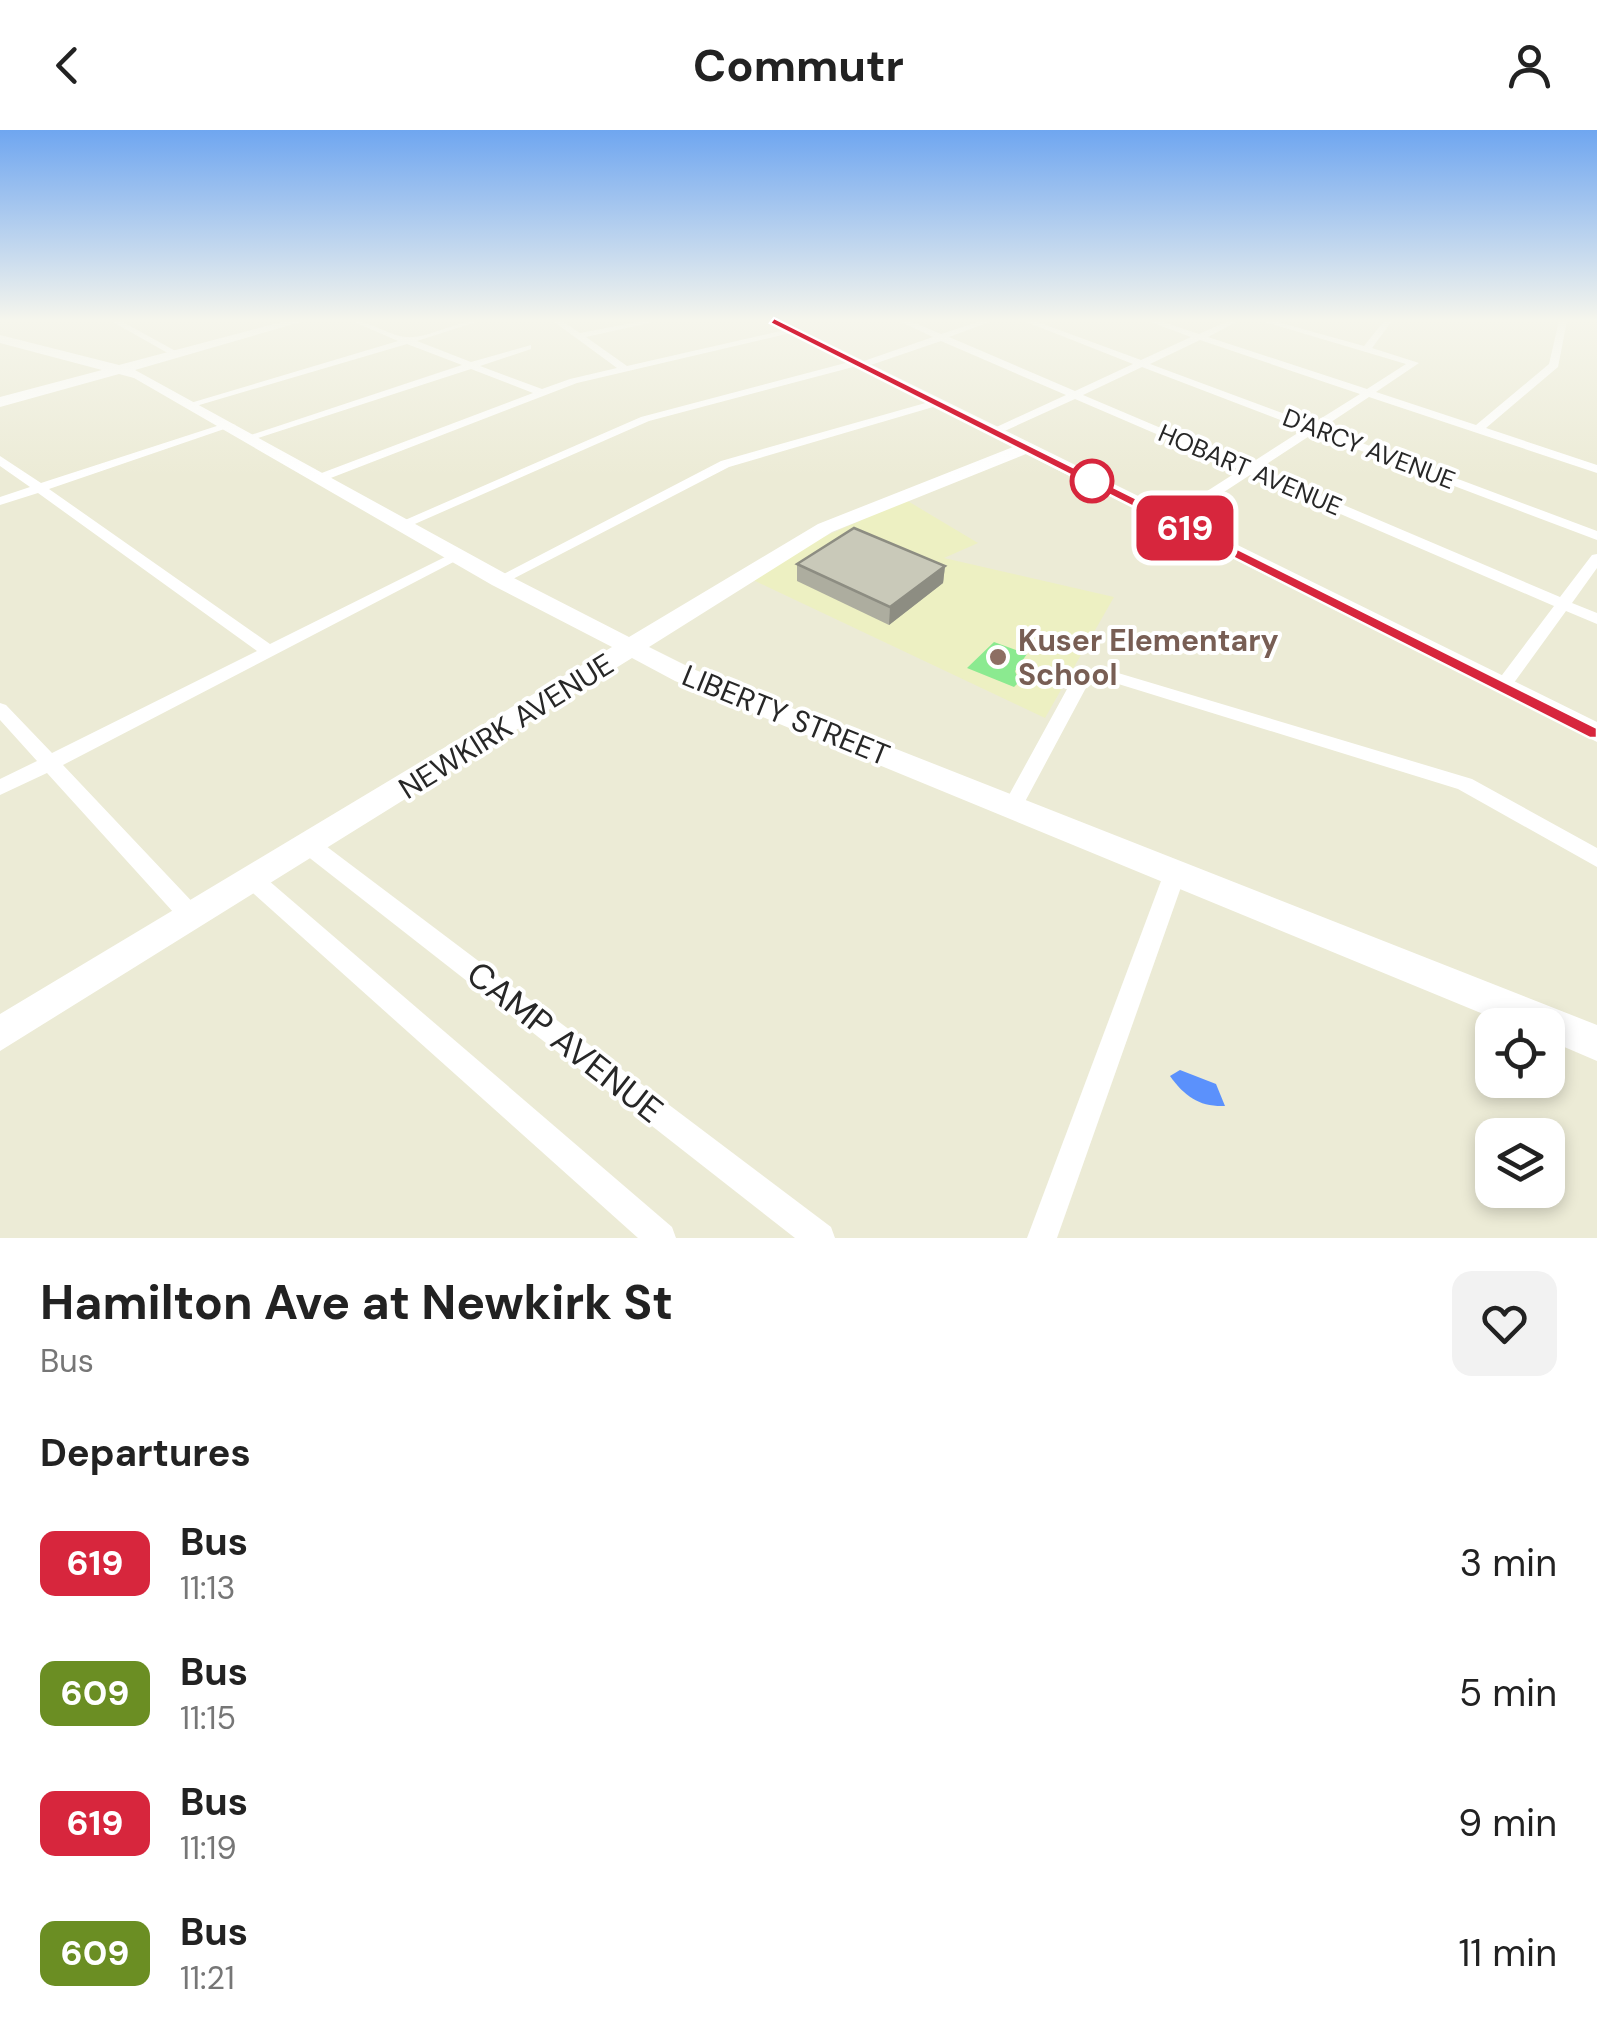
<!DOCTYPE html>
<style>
body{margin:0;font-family:"DM Sans",sans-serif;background:#f2f2f2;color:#222;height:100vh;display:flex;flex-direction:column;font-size:38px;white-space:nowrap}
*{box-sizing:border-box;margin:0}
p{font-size:32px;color:#767676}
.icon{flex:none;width:55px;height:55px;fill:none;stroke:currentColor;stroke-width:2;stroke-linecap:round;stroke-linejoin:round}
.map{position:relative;height:1108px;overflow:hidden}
.panel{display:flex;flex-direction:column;background:#fff;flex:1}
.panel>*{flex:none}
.badge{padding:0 20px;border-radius:15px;font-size:35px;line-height:65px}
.buttons{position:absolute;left:1475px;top:878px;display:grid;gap:20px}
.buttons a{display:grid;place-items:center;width:90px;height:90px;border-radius:20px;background:#fff;box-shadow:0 5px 15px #0003;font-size:50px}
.map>.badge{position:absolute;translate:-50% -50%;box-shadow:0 0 0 5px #fff}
h2{padding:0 40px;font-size:38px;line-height:90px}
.round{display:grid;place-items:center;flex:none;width:105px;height:105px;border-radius:20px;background:#f2f2f2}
.summary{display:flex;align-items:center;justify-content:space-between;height:170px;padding:0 40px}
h1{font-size:48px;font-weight:700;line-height:75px}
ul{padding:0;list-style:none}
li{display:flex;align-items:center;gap:30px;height:130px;padding:0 40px}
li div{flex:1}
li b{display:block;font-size:38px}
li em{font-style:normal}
li .badge{min-width:110px;font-weight:700;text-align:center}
header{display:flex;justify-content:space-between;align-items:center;height:130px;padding:0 40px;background:#fff;font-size:45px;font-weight:700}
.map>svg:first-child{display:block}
.education{fill:#edf0c2}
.green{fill:#8bea90}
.water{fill:#5b91fc}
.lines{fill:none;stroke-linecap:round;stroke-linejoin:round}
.street{fill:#fff;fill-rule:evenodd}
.secondary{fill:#fff;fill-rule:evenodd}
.wall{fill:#adad9f}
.shaded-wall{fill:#8d8d82}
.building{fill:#c9c9b9;stroke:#8d8d82;stroke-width:2.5}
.line{fill:#d7263d;stroke:#fff;stroke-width:2.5}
.stop-dot{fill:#fff;stroke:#d7263d;stroke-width:5}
.education-dot{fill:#8d6e63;stroke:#fff;stroke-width:4}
.labels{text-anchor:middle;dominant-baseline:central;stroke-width:8;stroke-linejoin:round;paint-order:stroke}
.far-street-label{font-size:25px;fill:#272727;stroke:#fff}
.education-label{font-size:30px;font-weight:bold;fill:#785e54;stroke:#fff;text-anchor:start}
.street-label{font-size:30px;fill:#272727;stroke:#fff}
.near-street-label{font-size:35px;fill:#272727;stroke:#fff}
</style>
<header><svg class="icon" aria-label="back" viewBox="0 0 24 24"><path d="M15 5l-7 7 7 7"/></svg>Commutr<svg class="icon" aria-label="person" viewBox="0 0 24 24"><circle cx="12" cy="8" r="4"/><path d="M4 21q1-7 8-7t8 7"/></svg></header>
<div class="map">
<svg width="1597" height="1108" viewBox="0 0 1597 1108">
<rect width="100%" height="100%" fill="#ecebd6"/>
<polygon class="education" points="906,370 978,413 944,428 1114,467 1045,588 753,450 817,410"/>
<polygon class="green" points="994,512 1027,524 1015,541 1019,552 1014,557 967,538"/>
<path class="water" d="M1180 940 1216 954 1225 976C1200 977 1185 967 1170 946Z"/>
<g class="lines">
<g class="street">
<polygon points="111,191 121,191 181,224 173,226"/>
<path d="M352 191C372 191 388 206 407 207 426 209 456 191 479 191L417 211 471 232 531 215V219L480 236 542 259 570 249 617 238 553 191H562L580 203 643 191H658L586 207 627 236 794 198 799 201 577 253 323 351 317 347 319 344 533 263 471 239 255 309 245 307 462 235 407 214 196 276 187 274 398 211Z"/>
<path d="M899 191H910L941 204 981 191H992L949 207 1075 261 1133 234 1024 191H1035L1141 230 1191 207 1148 191H1160L1199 204 1228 191H1238L1208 207 1367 259 1406 234 1262 191H1274L1364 216 1384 191H1392L1372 218 1419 233 1376 262 1476 295 1549 234 1559 191H1567L1558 237 1486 298 1597 335V343L1369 267 1322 298 1597 401V410L1314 303 1259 339 1560 467 1592 425 1597 424V438L1572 473 1597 483V494L1566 481 1508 561H1496L1493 557 1496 553 1554 476 1250 345 1175 394H1165V388L1240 340 1075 269 998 304H990V300L1066 265 941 211 865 237 857 236 649 291 408 397 403 398 396 394 641 287 853 231 861 232 933 207ZM1200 210 1360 264 1312 294 1150 234ZM1142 237 1304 299 1248 335 1083 265Z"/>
<polygon points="936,270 941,273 940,275 729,337 505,453 500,455 492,450 721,331"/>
<polygon points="226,293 236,295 49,359 270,514 453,423 463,423 465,426 63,635 200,780 203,787 200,794 192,797 184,794 47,643 0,665 0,649 37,631 0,590 0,573 6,575 52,623 257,521 38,363 0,375 0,367 30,357 0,336 0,326 41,353"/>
<polygon points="1098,537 1472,649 1597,718 1597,737 1458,659 1099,548 1088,554 1020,681 1013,684 1006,681 1003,676 1072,550 1075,546"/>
<polygon points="310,708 318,710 831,1097 835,1108 795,1108 302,722 299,716 302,710"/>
<polygon points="1175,734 1183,737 1186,743 1057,1108 1027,1108 1164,743 1167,737"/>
<polygon points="253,741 261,744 672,1097 676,1108 638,1108 245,756 242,750 245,744"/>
</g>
<polygon class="secondary" points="285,191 304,191 135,240 508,445 629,507 818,394 1013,317 768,191 783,191 1597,592 1597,612 1026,324 832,402 649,517 693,539 1597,895 1597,931 1548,910 1548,895 1510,895 675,551 632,528 0,921 0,884 612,517 492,455 134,248 119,244 0,277 0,267 102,240 0,213 0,205 119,235"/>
</g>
<polygon class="wall" points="797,434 945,436 943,453 889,495 797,451"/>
<polygon class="shaded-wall" points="945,436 943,453 889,495 890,477"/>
<polygon class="building" points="854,398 945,436 890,477 797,434"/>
<linearGradient id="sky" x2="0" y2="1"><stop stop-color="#6fa6f0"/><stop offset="0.55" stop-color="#f6f6ed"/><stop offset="1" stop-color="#f6f6ed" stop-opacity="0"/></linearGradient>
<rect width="1597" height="346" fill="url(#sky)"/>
<polygon class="line" points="774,188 1597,598 1597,608 1590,608 770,193"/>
<circle class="stop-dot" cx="1092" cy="351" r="20"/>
<circle class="education-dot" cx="998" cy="527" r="10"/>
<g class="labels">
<g class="far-street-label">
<text transform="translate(1369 319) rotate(21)">D'ARCY AVENUE</text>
<text transform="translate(1250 340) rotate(23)">HOBART AVENUE</text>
</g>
<g class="education-label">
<text x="1018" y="510">Kuser Elementary<tspan x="1018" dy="34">School</tspan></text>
</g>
<g class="street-label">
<text transform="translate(786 585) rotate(22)">LIBERTY STREET</text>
<text transform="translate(506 596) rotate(-32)">NEWKIRK AVENUE</text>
</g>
<g class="near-street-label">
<text transform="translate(565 912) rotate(38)">CAMP AVENUE</text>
</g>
</g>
</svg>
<div class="buttons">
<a><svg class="icon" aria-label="locate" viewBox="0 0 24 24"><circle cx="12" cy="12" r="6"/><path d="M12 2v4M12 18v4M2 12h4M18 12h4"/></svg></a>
<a><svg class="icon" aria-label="layers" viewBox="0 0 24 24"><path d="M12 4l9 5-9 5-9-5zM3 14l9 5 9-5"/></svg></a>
</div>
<b class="badge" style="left:1185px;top:398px;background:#d7263d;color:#fff">619</b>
</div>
<section class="panel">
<div class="summary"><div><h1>Hamilton Ave at Newkirk St</h1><p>Bus</p></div><a class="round"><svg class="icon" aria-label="heart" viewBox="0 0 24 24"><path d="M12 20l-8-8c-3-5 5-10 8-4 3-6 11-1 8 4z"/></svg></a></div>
<h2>Departures</h2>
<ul>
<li><span class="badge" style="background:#d7263d;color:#fff">619</span><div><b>Bus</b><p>11:13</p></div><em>3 min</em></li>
<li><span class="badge" style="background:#6b8e23;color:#fff">609</span><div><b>Bus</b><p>11:15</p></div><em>5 min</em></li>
<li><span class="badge" style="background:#d7263d;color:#fff">619</span><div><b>Bus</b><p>11:19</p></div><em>9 min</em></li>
<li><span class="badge" style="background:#6b8e23;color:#fff">609</span><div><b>Bus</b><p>11:21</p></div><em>11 min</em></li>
</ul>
</section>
